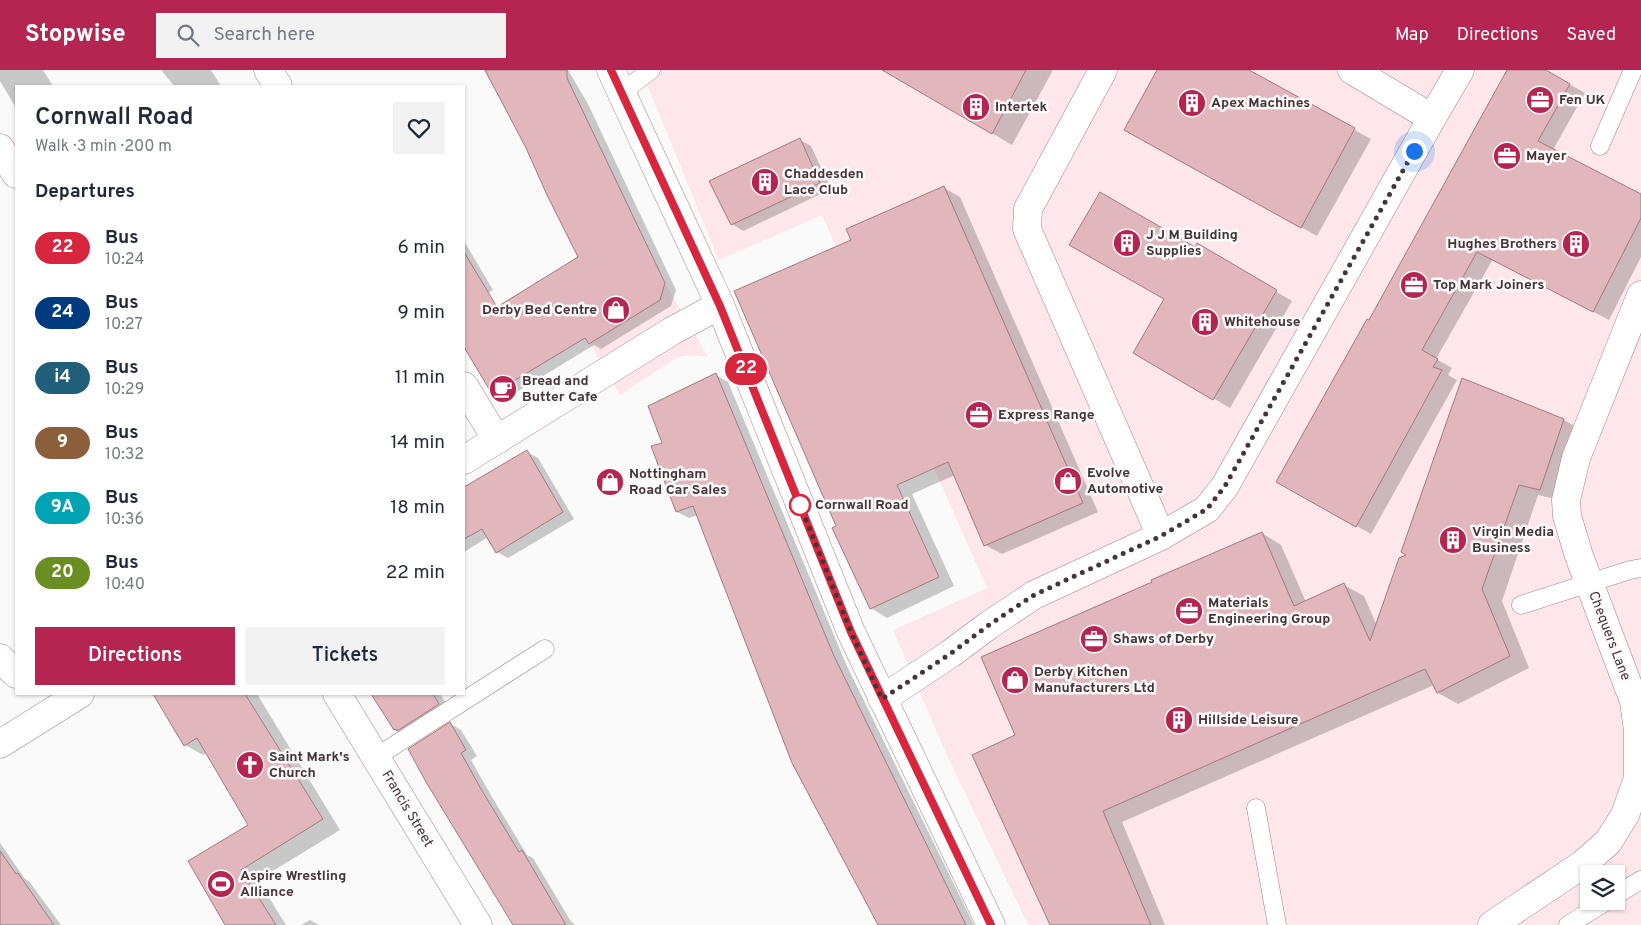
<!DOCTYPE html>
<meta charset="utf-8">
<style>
body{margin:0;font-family:Overpass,sans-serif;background:#f2f2f3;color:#1f2937;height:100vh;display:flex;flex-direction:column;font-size:19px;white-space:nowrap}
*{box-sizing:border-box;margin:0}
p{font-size:16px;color:#747a83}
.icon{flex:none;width:28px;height:28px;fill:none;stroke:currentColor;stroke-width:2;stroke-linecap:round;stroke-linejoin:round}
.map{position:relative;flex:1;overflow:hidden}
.panel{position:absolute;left:15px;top:15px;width:450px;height:610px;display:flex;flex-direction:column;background:#fff;border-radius:0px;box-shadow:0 1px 4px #0004}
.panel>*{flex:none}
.badge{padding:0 10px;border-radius:16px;font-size:18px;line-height:32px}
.tools{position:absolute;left:1580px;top:795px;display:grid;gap:10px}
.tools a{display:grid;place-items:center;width:45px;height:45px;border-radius:0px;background:#fff;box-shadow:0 1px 4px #0004;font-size:25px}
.you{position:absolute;width:25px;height:25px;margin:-12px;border:4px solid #fff;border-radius:50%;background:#1a73e8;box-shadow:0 0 0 8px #1a73e833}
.map>.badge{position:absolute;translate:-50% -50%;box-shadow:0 0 0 2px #fff}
h2{padding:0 20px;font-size:19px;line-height:45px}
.round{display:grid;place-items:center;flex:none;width:52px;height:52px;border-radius:0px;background:#f2f2f3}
.summary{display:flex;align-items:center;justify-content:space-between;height:85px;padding:0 20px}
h1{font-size:24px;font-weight:600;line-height:38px}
.action{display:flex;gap:10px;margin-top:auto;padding:10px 20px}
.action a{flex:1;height:58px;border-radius:0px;background:#b52552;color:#fff;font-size:20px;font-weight:600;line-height:58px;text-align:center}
.action a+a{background:#f2f2f3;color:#1f2937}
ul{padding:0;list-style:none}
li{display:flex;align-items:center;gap:15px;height:65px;padding:0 20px}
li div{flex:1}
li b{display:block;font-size:19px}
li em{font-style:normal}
li .badge{min-width:55px;font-weight:700;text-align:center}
header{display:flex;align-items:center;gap:30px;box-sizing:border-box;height:70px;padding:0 25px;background:#b52552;color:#fff}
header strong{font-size:24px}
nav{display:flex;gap:28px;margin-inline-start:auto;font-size:18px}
.search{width:350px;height:45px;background:#f2f2f3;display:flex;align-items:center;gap:12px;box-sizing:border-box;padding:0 18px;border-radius:0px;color:#747a83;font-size:19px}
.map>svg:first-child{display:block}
.built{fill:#fde7ea;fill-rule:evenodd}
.shadow{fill:#0003}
.building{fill:#e1b7bd;stroke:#a27a81}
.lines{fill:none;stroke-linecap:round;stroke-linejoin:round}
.service-casing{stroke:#a77f85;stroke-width:19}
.minor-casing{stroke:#a77f85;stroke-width:29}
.tertiary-casing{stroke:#a77f85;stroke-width:29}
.service{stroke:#fff;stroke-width:18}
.minor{stroke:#fff;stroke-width:28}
.tertiary{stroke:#fff;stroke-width:28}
.line-casing{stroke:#fff;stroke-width:11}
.line{stroke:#d7263d;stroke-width:8}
.walk{stroke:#463538;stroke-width:5;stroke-dasharray:0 9}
.stop-dot{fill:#fff;stroke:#d7263d;stroke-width:2.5}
.labels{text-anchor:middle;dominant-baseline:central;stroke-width:5;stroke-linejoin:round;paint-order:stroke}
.poi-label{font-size:14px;font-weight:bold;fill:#463538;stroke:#fafafa;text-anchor:start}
.stop-label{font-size:14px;font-weight:bold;fill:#463538;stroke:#fafafa;text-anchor:start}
.street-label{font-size:14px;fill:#463538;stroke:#fafafa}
</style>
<header>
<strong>Stopwise</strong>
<div class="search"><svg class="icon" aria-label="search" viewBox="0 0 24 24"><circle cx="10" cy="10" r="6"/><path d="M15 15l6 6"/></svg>Search here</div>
<nav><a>Map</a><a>Directions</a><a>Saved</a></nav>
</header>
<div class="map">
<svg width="1641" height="855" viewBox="0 0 1641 855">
<rect width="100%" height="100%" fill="#fafafa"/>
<g class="built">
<path d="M641 0H1641V855H1028L945 681 893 560 987 518 822 145 719 190ZM1589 804H1616V831H1589Z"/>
<polygon points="657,194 665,213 708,287 692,285 678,287 620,325 575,248"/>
</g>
<g class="shadow">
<polygon points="0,0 43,0 53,16 16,16 16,38 0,11"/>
<polygon points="161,0 211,0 221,16 174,16"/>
<polygon points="484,0 568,0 588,34 676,220 671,236 601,279 594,275 505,329 493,323 579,188 527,77"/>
<polygon points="905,0 1053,0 1012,75 900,9"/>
<polygon points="1158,0 1247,0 1371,69 1317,166 1142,69"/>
<polygon points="1509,0 1544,0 1585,23 1553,80 1641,125 1641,187 1609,250 1493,189 1436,289 1452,298 1448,305 1457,310 1371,464 1278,411 1369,252"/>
<polygon points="800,70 811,76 831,119 743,161 732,154"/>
<polygon points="944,118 960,127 1098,442 1002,484 985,475 955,405 912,424 954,516 887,548 871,538 838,456 852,170"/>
<polygon points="464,171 493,220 464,237"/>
<polygon points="1198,175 1292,231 1230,338 1135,282"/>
<polygon points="716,305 728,312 846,594 974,855 879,855 698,445 689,448 677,442 664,373"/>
<polygon points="1564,350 1583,361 1560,430 1538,425 1502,531 1529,598 1458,634 1438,623 1434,615 1122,752 1165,855 1052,855 1017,665 1262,463 1281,475 1306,532 1344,515 1364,526 1377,556 1408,485"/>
<polygon points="527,382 538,388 574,449 508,488 497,482 488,467 464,482 464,419"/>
<polygon points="154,624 257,624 340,760 258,810 286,855 227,855 249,755 207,683 203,685 185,675"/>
<polygon points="372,624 440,624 450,639 406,666 395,660"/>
<polygon points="450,654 461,660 477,686 471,690 492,727 527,785 533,788 570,850 575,855 514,855"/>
<polygon points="0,773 25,809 29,811 61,855 8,855 0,844"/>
<polygon points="310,850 319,855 301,855"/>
</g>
<g class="building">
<polygon points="485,0 567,0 567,8 665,213 660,230 589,274 585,268 492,324 464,277 464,182 497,237 578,187 547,125 526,78"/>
<polygon points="882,0 1026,0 992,64"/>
<polygon points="1157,0 1249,0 1355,58 1301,158 1124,60"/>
<polygon points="1507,0 1546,0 1570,14 1538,71 1641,124 1641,148 1593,242 1477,182 1422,280 1438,289 1433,297 1442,300 1356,457 1276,412 1367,249 1369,250"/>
<polygon points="800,68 820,113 731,155 709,111"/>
<polygon points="944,116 1083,433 984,476 948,392 897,415 939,507 870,539 832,458 836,456 734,221 851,170 846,159"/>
<polygon points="1100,122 1195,177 1197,173 1277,220 1213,330 1133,283 1164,229 1069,175"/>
<polygon points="716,303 834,586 966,855 878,855 792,693 693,436 676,442 651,376 662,373 648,336"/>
<polygon points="1462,308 1564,349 1540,420 1519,415 1482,519 1510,586 1437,623 1425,599 1103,741 1151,855 1050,855 972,685 1015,665 981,587 1152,512 1151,510 1262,462 1294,536 1344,513 1370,571 1399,488 1406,485 1401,482"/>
<polygon points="527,380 563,442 496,483 482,459 464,469 464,417"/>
<polygon points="153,624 245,624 323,749 241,800 276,855 225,855 188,791 248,755 197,668 184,676"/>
<polygon points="371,624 433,624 439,634 397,661 396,659 394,660"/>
<polygon points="450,652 466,680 461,683 481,719 519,782 522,780 566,855 513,855 426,712 408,679"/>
<polygon points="0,781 16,804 18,803 54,855 0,855"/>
</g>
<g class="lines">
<defs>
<g id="service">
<polyline points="622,22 651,0"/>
<polyline points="1600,76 1633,0"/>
<polyline points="1521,535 1630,500 1641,498"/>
<polyline points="376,687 545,579"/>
<polyline points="1256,738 1277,855"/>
<polyline points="1616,825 1641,810"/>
<polyline points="1568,855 1607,831"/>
</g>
<g id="minor">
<polyline points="268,0 278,16"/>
<polyline points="1103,0 1028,139 1027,159 1161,466"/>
<polyline points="1352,0 1432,48"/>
<polyline points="0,78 16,104"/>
<polyline points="464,316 497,370"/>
<polyline points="464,390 672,261 720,235"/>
<polyline points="0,588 16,604"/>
<polyline points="337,624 478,855"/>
<polyline points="882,629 950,584 989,555 1034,525 1161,466 1190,449 1207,439 1225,416 1432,48 1460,0"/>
<polyline points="0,674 80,624"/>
<polyline points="1492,855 1583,794 1608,772 1625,745 1638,708 1638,661 1634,631 1579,486 1567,446 1566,430 1576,388 1641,225"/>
</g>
<polyline id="tertiary" points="611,0 720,235 851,562 991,855"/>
</defs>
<use href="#service" class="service-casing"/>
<use href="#minor" class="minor-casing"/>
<use href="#tertiary" class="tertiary-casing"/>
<use href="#service" class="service"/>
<use href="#minor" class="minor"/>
<use href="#tertiary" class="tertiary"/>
</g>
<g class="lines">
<defs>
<polyline id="line" points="611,0 720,236 851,562 991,855"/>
</defs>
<use href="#line" class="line-casing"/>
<use href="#line" class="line"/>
<polyline class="walk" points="800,435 798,430 851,562 882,629 950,584 989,555 1034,525 1161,466 1190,449 1207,439 1225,416 1414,81"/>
</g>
<defs>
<symbol id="office-disc" viewBox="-11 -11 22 22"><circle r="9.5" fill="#b52552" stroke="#fafafa"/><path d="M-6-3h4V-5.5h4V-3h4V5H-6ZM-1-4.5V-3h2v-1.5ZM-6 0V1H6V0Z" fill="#fff"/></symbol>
<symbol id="building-disc" viewBox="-11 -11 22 22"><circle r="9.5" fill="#b52552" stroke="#fafafa"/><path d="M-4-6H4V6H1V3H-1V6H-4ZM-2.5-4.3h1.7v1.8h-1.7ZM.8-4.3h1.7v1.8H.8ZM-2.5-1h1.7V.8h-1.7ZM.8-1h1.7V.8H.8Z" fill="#fff"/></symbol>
<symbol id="shop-disc" viewBox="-11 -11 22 22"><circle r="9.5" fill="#b52552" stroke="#fafafa"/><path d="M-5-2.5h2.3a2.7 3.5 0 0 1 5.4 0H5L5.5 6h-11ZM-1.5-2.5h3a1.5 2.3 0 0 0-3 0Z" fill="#fff"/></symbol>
<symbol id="cafe-disc" viewBox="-11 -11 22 22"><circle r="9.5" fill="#b52552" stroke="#fafafa"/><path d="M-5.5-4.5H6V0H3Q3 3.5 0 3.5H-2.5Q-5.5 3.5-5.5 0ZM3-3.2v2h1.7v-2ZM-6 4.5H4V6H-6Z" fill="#fff"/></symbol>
<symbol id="church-disc" viewBox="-11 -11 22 22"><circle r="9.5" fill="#b52552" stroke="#fafafa"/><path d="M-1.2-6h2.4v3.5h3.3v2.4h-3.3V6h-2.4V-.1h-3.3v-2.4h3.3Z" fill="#fff"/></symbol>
<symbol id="stadium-disc" viewBox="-11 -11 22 22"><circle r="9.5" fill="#b52552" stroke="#fafafa"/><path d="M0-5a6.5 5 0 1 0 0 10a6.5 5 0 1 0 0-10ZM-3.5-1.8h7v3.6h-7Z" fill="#fff"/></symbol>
</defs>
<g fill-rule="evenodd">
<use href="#office-disc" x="1524" y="14" width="32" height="32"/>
<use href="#building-disc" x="1176" y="17" width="32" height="32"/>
<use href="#building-disc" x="960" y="21" width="32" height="32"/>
<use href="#office-disc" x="1491" y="70" width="32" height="32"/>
<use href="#building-disc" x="749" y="96" width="32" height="32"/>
<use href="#building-disc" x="1111" y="157" width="32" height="32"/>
<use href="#building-disc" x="1560" y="158" width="32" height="32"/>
<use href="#office-disc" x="1398" y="199" width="32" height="32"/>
<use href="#shop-disc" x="600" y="224" width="32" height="32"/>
<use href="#building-disc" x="1189" y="236" width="32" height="32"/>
<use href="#cafe-disc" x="487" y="303" width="32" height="32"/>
<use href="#office-disc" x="963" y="329" width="32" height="32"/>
<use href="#shop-disc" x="1052" y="395" width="32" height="32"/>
<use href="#shop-disc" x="594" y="396" width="32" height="32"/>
<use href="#building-disc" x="1437" y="454" width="32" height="32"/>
<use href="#office-disc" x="1173" y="525" width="32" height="32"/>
<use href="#office-disc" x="1078" y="553" width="32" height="32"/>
<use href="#shop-disc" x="999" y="594" width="32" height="32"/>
<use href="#building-disc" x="1163" y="634" width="32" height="32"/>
<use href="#church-disc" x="234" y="679" width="32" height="32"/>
<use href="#stadium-disc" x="205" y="798" width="32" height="32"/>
</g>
<circle class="stop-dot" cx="800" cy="435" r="10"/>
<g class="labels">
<g class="poi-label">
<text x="1559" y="30">Fen UK</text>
<text x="1211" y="33">Apex Machines</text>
<text x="995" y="37">Intertek</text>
<text x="1526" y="86">Mayer</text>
<text x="784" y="104">Chaddesden<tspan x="784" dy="16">Lace Club</tspan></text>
<text x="1146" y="165">J J M Building<tspan x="1146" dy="16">Supplies</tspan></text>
<text x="1557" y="174" text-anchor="end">Hughes Brothers</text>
<text x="1433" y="215">Top Mark Joiners</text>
<text x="597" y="240" text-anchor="end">Derby Bed Centre</text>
<text x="1224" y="252">Whitehouse</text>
<text x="522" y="311">Bread and<tspan x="522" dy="16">Butter Cafe</tspan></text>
<text x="998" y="345">Express Range</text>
<text x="1087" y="403">Evolve<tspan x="1087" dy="16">Automotive</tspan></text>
<text x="629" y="404">Nottingham<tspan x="629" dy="16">Road Car Sales</tspan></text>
<text x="1472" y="462">Virgin Media<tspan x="1472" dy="16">Business</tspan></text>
<text x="1208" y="533">Materials<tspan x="1208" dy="16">Engineering Group</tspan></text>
<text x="1113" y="569">Shaws of Derby</text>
<text x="1034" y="602">Derby Kitchen<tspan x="1034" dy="16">Manufacturers Ltd</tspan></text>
<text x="1198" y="650">Hillside Leisure</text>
<text x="269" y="687">Saint Mark's<tspan x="269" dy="16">Church</tspan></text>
<text x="240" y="806">Aspire Wrestling<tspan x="240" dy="16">Alliance</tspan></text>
</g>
<g class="stop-label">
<text x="815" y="435">Cornwall Road</text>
</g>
<g class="street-label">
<text transform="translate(1609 566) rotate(69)">Chequers Lane</text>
<text transform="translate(407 739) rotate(59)">Francis Street</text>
</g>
</g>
</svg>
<div class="tools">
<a><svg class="icon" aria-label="layers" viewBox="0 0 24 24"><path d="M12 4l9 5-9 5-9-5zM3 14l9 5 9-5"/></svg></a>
</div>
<div class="you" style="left:1414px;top:81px"></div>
<b class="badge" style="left:746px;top:299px;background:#d7263d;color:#fff">22</b>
<section class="panel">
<div class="summary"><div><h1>Cornwall Road</h1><p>Walk · 3 min · 200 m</p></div><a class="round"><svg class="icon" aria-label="heart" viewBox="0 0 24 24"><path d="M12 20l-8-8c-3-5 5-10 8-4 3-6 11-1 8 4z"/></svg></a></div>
<h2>Departures</h2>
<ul>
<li><span class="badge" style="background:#d7263d;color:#fff">22</span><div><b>Bus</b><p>10:24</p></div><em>6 min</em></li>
<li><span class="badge" style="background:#003b80;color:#fff">24</span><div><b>Bus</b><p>10:27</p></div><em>9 min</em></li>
<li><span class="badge" style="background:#1f5f7a;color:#fff">i4</span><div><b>Bus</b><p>10:29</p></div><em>11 min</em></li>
<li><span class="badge" style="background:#8b5e3c;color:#fff">9</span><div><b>Bus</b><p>10:32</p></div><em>14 min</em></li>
<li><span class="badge" style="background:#00a3b4;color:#fff">9A</span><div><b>Bus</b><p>10:36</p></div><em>18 min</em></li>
<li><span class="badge" style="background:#6b8e23;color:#fff">20</span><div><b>Bus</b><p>10:40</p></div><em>22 min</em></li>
</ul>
<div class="action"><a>Directions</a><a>Tickets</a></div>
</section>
</div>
